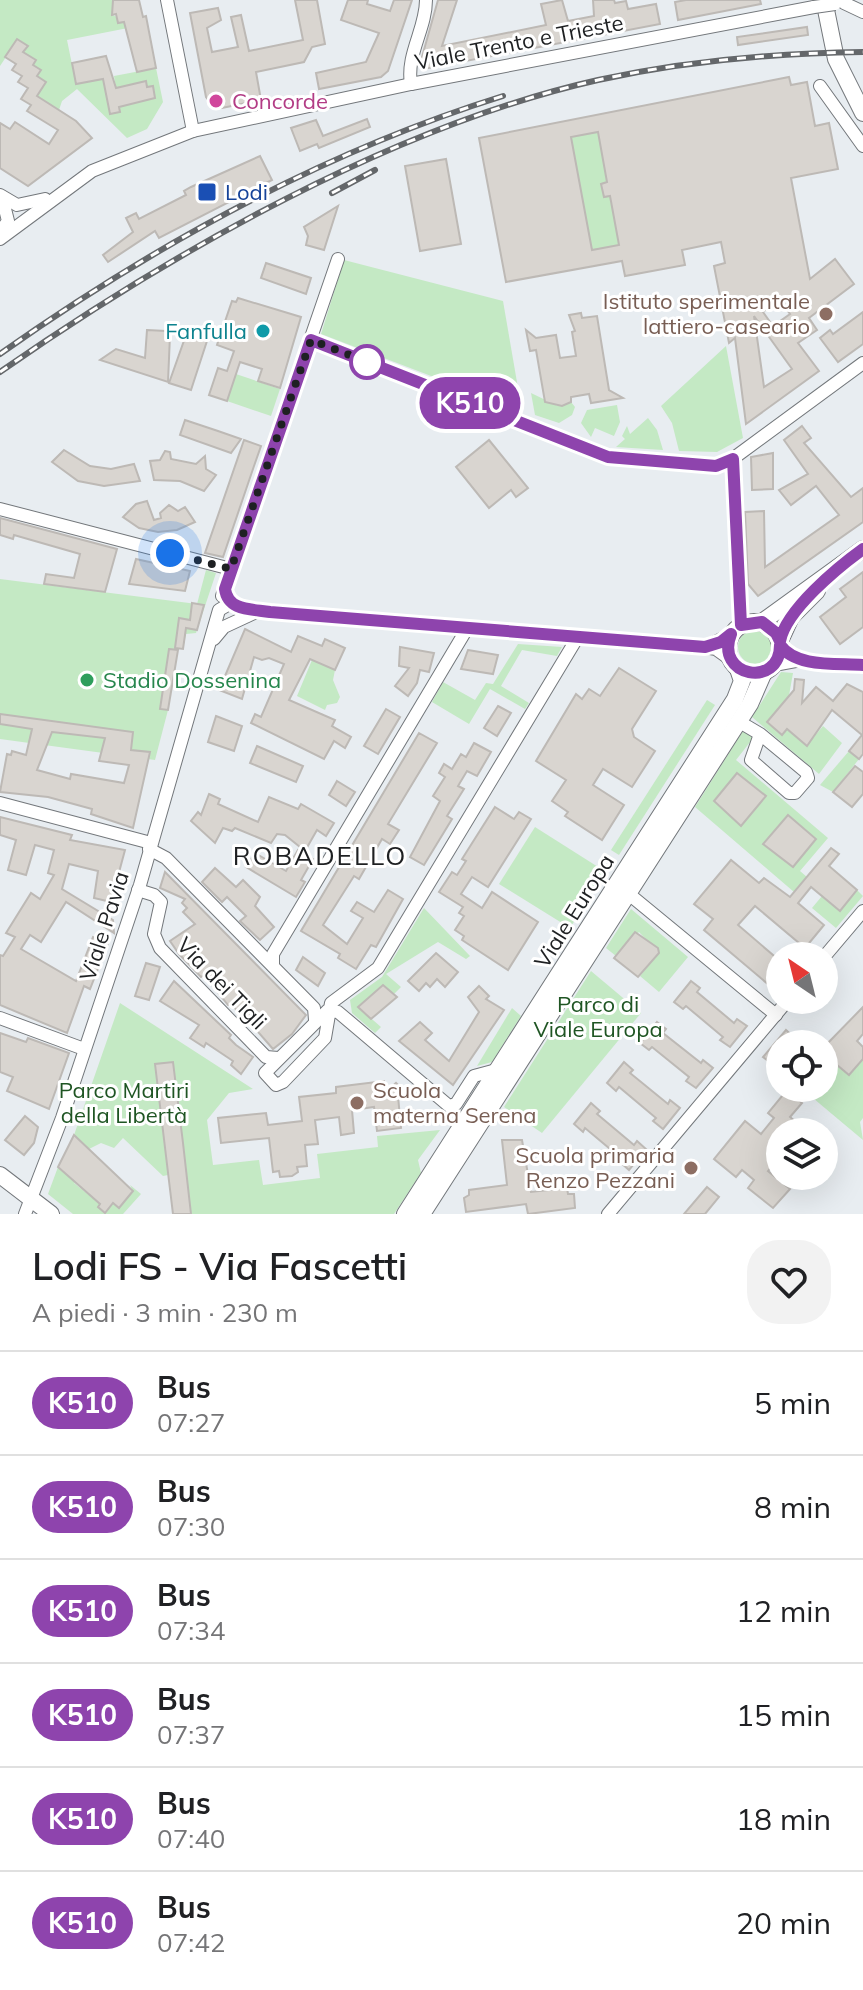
<!DOCTYPE html>
<html lang="it">
<meta charset="utf-8">
<style>
body{margin:0;font-family:Mulish,sans-serif;background:#f2f2f2;color:#202124;height:100vh;display:flex;flex-direction:column;font-size:30px;white-space:nowrap}
*{box-sizing:border-box;margin:0}
p{font-size:26px;color:#757577}
.icon{flex:none;width:44px;height:44px;fill:none;stroke:currentColor;stroke-width:2;stroke-linecap:round;stroke-linejoin:round}
.map{position:relative;height:1214px;overflow:hidden}
.details{display:flex;flex-direction:column;background:#fff;flex:1}
.details>*{flex:none}
.badge{padding:0 16px;border-radius:26px;font-size:28px;line-height:52px}
.needle{width:52px;rotate:325deg}
.fabs{position:absolute;left:766px;top:942px;display:grid;gap:16px}
.fabs a{display:grid;place-items:center;width:72px;height:72px;border-radius:50%;background:#fff;box-shadow:0 8px 32px #0002;font-size:40px}
.you{position:absolute;width:40px;height:40px;margin:-20px;border:6px solid #fff;border-radius:50%;background:#1a73e8;box-shadow:0 0 0 12px #1a73e833}
.map>.badge{position:absolute;translate:-50% -50%;box-shadow:0 0 0 4px #fff}
.round{display:grid;place-items:center;flex:none;width:84px;height:84px;border-radius:32px;background:#f2f2f2}
.summary{display:flex;align-items:center;justify-content:space-between;height:136px;padding:0 32px}
h1{font-size:38px;font-weight:600;line-height:60px}
ul{padding:0;list-style:none}
li{display:flex;align-items:center;gap:24px;height:104px;padding:0 32px;border-top:2px solid #e0e0e0}
li div{flex:1}
li b{display:block;font-size:30px}
li em{font-style:normal}
li .badge{min-width:88px;font-weight:700;text-align:center}
.map>svg:first-child{display:block}
.green{fill:#c4e9c4}
.building{fill:#d9d5d0;stroke:#bdb9b5;stroke-width:2;fill-rule:evenodd}
.lines{fill:none;stroke-linecap:round;stroke-linejoin:round}
.minor-casing{stroke:#73777b;stroke-width:14}
.tertiary-casing{stroke:#73777b;stroke-width:18}
.minor{stroke:#fff;stroke-width:12}
.tertiary{stroke:#fff;stroke-width:16}
.rail-casing{stroke:#64676a;stroke-width:6}
.rail{stroke:#fff;stroke-width:3;stroke-dasharray:9;stroke-linecap:butt}
.minor-bridge-casing{stroke:#73777b;stroke-width:14;stroke-linecap:butt}
.minor-bridge{stroke:#fff;stroke-width:12}
.line-casing{stroke:#fff;stroke-width:18}
.line{stroke:#8e44ad;stroke-width:12}
.walk{stroke:#1e2022;stroke-width:8;stroke-dasharray:0 14.4}
.hotel-dot{fill:#d1479c;stroke:#fff;stroke-width:3}
.transit-dot{fill:#1a4fb4;stroke:#fff;stroke-width:3}
.education-dot{fill:#8d6e63;stroke:#fff;stroke-width:3}
.culture-dot{fill:#0f9aa8;stroke:#fff;stroke-width:3}
.stop-dot{fill:#fff;stroke:#8e44ad;stroke-width:4}
.leisure-dot{fill:#2e9e5b;stroke:#fff;stroke-width:3}
.labels{text-anchor:middle;dominant-baseline:central;stroke-width:6;stroke-linejoin:round;paint-order:stroke}
.street-label{font-size:22px;fill:#1e2022;stroke:#fff}
.hotel-label{font-size:22px;fill:#b23c85;stroke:#fff;text-anchor:start}
.transit-label{font-size:22px;fill:#164399;stroke:#fff;text-anchor:start}
.education-label{font-size:22px;fill:#785e54;stroke:#fff;text-anchor:end}
.culture-label{font-size:22px;fill:#0d838f;stroke:#fff;text-anchor:end}
.leisure-label{font-size:22px;fill:#27864d;stroke:#fff;text-anchor:start}
.park-label{font-size:22px;fill:#1f5523;stroke:#fff}
.quarter-label{font-size:26px;letter-spacing:2px;fill:#1e2022;stroke:#fff}
</style>
<div class="map">
<svg width="863" height="1214" viewBox="0 0 863 1214">
<rect width="100%" height="100%" fill="#e8edf1"/>
<g class="green">
<polygon points="0,0 113,0 112,15 127,21 128,28 67,40 76,84 103,79 110,114 120,112 114,76 156,68 163,102 147,129 127,138 77,89 62,101 59,110 37,96 46,82 37,76 40,70 33,65 36,60 23,52 27,45 18,39 0,66"/>
<polygon points="598,132 607,182 601,185 604,197 610,196 619,245 592,250 571,137"/>
<polygon points="344,260 503,301 518,388 494,400 321,334"/>
<polygon points="726,346 743,438 717,452 679,451 672,423 661,406"/>
<polygon points="236,374 280,389 271,416 227,401"/>
<polygon points="531,393 558,406 571,402 575,407 572,415 559,423 535,415"/>
<polygon points="617,405 620,422 614,436 595,428 591,437 581,423 587,410"/>
<polygon points="648,418 657,430 663,450 616,447 625,439 622,436 627,426 630,434"/>
<polygon points="206,570 216,573 196,633 186,634 183,649 178,649 168,710 155,760 0,739 0,579 197,604"/>
<circle cx="755" cy="647" r="17"/>
<polygon points="518,644 562,647 557,656 522,650 501,686 529,703 525,709 490,689 469,724 432,702 443,682 475,700 486,683 493,684"/>
<polygon points="312,660 335,670 333,680 340,697 337,703 327,705 325,710 297,696"/>
<polygon points="781,672 793,673 782,735 787,729 807,745 823,726 842,743 819,774 752,717"/>
<polygon points="707,700 715,705 619,855 611,850"/>
<polygon points="743,731 754,737 736,760 828,838 800,871 807,877 794,892 695,807"/>
<polygon points="849,751 859,759 833,792 820,785"/>
<polygon points="535,827 606,872 570,928 499,884"/>
<polygon points="857,890 863,896 836,928 812,908 822,896 840,911"/>
<polygon points="424,908 470,956 466,959 438,942 386,974 401,987 394,994 383,985 358,1007 381,1027 375,1033 352,1013 350,1000 382,977"/>
<polygon points="631,909 688,957 659,992 640,976 659,953 639,932 616,956 606,948"/>
<polygon points="591,971 641,1013 542,1133 504,1107"/>
<polygon points="120,1003 253,1089 229,1093 207,1120 213,1165 259,1160 263,1185 320,1178 317,1154 378,1147 377,1136 440,1130 418,1160 421,1173 394,1214 191,1214 173,1062 155,1065 168,1175 163,1176 123,1138 114,1148 101,1143 89,1149 74,1135"/>
<polygon points="512,1008 521,1016 492,1062 477,1066"/>
<polygon points="824,1054 849,1075 863,1059 863,1118 860,1122 863,1140 801,1088 824,1088"/>
<polygon points="58,1167 64,1173 68,1169 77,1179 74,1183 100,1204 98,1207 105,1213 113,1203 119,1207 133,1191 130,1185 141,1194 123,1214 73,1214 48,1194"/>
</g>
<g class="building">
<polygon points="113,0 139,0 143,17 146,16 156,68 137,72 124,22 118,23 116,14 112,15"/>
<polygon points="295,0 317,0 325,44 312,47 304,62 256,72 261,100 222,108 212,105 206,97 190,13 218,8 221,20 207,28 212,52 238,47 231,17 241,15 249,51 303,40"/>
<polygon points="348,0 368,0 367,4 390,11 394,0 412,0 388,71 381,77 319,89 316,73 366,62 379,33 341,20"/>
<polygon points="438,0 457,0 442,46 546,25 541,4 562,0 568,21 594,16 593,0 614,0 615,3 626,1 628,9 656,4 660,24 424,69 420,64"/>
<polygon points="686,0 760,0 761,4 678,20 675,2"/>
<polygon points="807,27 808,35 738,45 737,37"/>
<polygon points="17,39 28,46 23,52 36,60 33,65 41,70 37,76 46,82 37,96 76,121 92,138 28,186 0,168 0,123 10,129 15,122 49,144 58,130 27,111 31,105 21,99 28,88 18,82 22,76 12,70 16,64 5,57"/>
<polygon points="106,56 116,88 146,81 147,87 153,86 155,98 119,107 120,112 110,114 103,79 76,84 72,63"/>
<path d="M789 77 791 85 807 82 815 126 829 123 838 169 791 178 810 279 835 259 854 284 809 318 817 330 798 343 819 371 746 424 735 338 729 343 714 266 725 263 721 242 682 250 685 265 625 276 622 261 506 282 479 138ZM598 132 607 182 601 184 604 197 610 196 619 245 592 250 571 137ZM778 298 790 314 773 326 763 312ZM754 316 792 369 764 387Z"/>
<polygon points="367,119 370,127 319,148 317,144 300,151 291,128 316,120 323,136"/>
<polygon points="260,156 272,180 159,238 155,231 108,262 103,255 133,232 126,218 136,213 139,219 186,195 184,191 191,187"/>
<polygon points="446,159 461,244 420,251 405,166"/>
<polygon points="338,206 324,250 306,245 308,236 304,227"/>
<polygon points="266,263 311,278 306,294 261,278"/>
<polygon points="238,298 301,317 280,388 258,381 262,369 240,362 227,401 209,395 218,368 227,371 234,351 217,345 232,301 236,302"/>
<polygon points="863,312 863,344 838,362 820,338 830,330 833,334"/>
<polygon points="581,313 582,318 597,316 609,390 623,398 591,403 589,394 571,397 571,402 562,406 545,402 536,350 530,351 526,330 536,338 556,335 560,358 576,356 572,332 575,331 569,315"/>
<polygon points="147,330 166,331 170,335 168,382 100,360 116,349 145,358"/>
<polygon points="186,335 207,341 191,390 169,383"/>
<polygon points="185,420 218,431 241,439 231,453 180,435"/>
<polygon points="802,426 811,438 804,443 851,497 863,488 863,522 758,596 748,584 745,512 764,511 765,567 839,515 816,486 791,505 779,490 808,474 784,440"/>
<polygon points="244,440 261,446 254,466 223,557 205,553"/>
<polygon points="489,440 528,488 516,497 511,490 489,508 456,467"/>
<polygon points="64,450 90,466 111,469 134,464 140,481 104,486 78,481 52,462"/>
<polygon points="165,451 170,452 171,459 196,464 205,456 206,469 216,475 204,491 180,481 154,480 150,461 160,460"/>
<polygon points="773,453 773,489 752,490 751,457"/>
<polygon points="147,501 154,520 161,518 160,513 169,505 178,511 185,507 195,522 177,530 158,532 139,528 123,517 136,504"/>
<polygon points="0,518 117,549 105,592 44,584 46,574 74,578 80,554 14,535 13,539 0,535"/>
<polygon points="136,559 190,571 185,591 129,584"/>
<polygon points="863,572 863,627 840,644 820,617 846,597 840,589"/>
<polygon points="192,603 204,605 197,630 186,628 183,649 175,648 179,618 190,620"/>
<polygon points="245,629 291,652 298,636 322,646 325,639 345,648 335,670 310,659 289,700 335,720 332,726 351,737 345,748 334,741 324,759 251,723 255,714 261,717 284,664 269,658 262,660 254,657 242,699 219,690"/>
<polygon points="400,647 434,653 429,672 420,670 417,683 408,696 395,686 409,668 399,666"/>
<polygon points="169,649 178,650 168,710 160,709"/>
<polygon points="468,650 498,655 493,674 461,669"/>
<polygon points="619,668 656,691 632,729 634,737 655,751 632,787 603,769 593,785 624,805 602,840 565,816 568,812 552,801 566,780 536,761 576,694 582,699 589,689 600,696"/>
<polygon points="795,679 804,680 802,703 816,687 833,701 847,684 863,692 863,754 859,759 849,751 862,735 832,710 807,746 787,729 782,735 767,722 794,690"/>
<polygon points="498,706 511,713 497,736 484,728"/>
<polygon points="386,709 400,717 378,754 364,746"/>
<path d="M0 714 133 732 131 750 150 752 133 828 91 814 92 809 48 797 0 792 7 754 11 755 12 751 26 755 32 729 0 724ZM52 732 105 738 99 761 129 765 124 783 71 774 70 779 37 770Z"/>
<polygon points="216,716 242,726 234,751 208,742"/>
<polygon points="419,733 437,743 388,824 399,830 390,844 382,839 359,879 354,876 323,925 347,944 363,918 351,911 357,902 374,912 388,890 403,899 376,947 371,945 356,969 338,958 340,954 301,931"/>
<polygon points="474,743 491,752 477,776 467,771 458,786 464,789 447,816 452,819 424,865 410,857 440,801 433,796 445,777 439,773 444,764 452,769 461,754 466,757"/>
<polygon points="257,746 303,766 296,782 250,763"/>
<polygon points="855,766 863,772 863,794 852,807 833,792"/>
<polygon points="737,773 766,796 741,826 714,801"/>
<polygon points="337,781 355,792 346,806 329,795"/>
<polygon points="209,794 220,799 218,804 258,822 269,797 298,809 301,804 334,823 326,836 317,830 305,851 285,835 277,834 271,843 235,828 232,831 223,828 215,843 191,821 198,812 201,815"/>
<polygon points="495,807 514,819 519,812 531,819 488,887 472,877 461,894 482,908 492,892 538,922 508,970 462,940 464,936 455,930 464,916 459,913 463,907 439,892 452,872 457,875 466,861 462,859"/>
<polygon points="788,815 816,839 793,867 763,844"/>
<polygon points="0,817 72,835 70,840 125,850 111,902 94,898 98,871 69,864 62,889 113,920 114,933 66,902 41,942 30,935 21,949 76,981 93,937 108,943 90,989 84,986 67,1033 0,1005 0,955 3,956 15,937 6,933 31,893 40,899 54,875 48,873 54,850 35,845 26,875 8,870 16,840 0,835"/>
<polygon points="831,848 839,854 829,866 857,890 840,911 811,887 798,903 824,925 805,948 755,906 738,925 780,961 780,972 769,985 704,930 713,919 694,904 731,860 759,883 764,878 790,897"/>
<polygon points="298,850 313,859 301,880 305,882 296,897 246,867 255,853 286,871"/>
<polygon points="215,868 236,887 243,880 260,897 255,906 274,927 260,940 240,921 246,916 227,897 222,902 202,882"/>
<polygon points="165,872 306,1015 292,1034 273,1049 246,1018 242,1019 233,1005 228,1005 204,975 201,977 179,954 170,941 195,924 183,912 187,908 182,903 185,899 160,888"/>
<polygon points="635,932 658,948 659,953 638,977 614,958"/>
<polygon points="436,953 458,972 445,987 437,979 430,987 426,983 419,991 408,981"/>
<polygon points="303,957 325,973 318,986 296,970"/>
<polygon points="146,963 160,967 149,1000 135,996"/>
<polygon points="174,981 231,1035 229,1038 236,1045 253,1057 241,1074 231,1065 233,1061 206,1043 204,1047 190,1038 199,1025 160,1001"/>
<polygon points="691,981 700,988 697,992 734,1023 737,1019 747,1026 730,1047 720,1040 723,1037 686,1006 683,1009 674,1002"/>
<polygon points="383,985 397,997 371,1019 358,1007"/>
<polygon points="479,986 489,996 486,999 504,1010 453,1085 399,1041 420,1022 432,1033 425,1040 449,1061 479,1012 468,997"/>
<polygon points="863,1007 863,1034 857,1041 863,1047 863,1059 849,1075 824,1054 824,1047"/>
<polygon points="657,1022 666,1029 663,1033 701,1063 703,1060 713,1068 696,1088 686,1081 689,1077 652,1047 649,1050 640,1043"/>
<polygon points="786,1030 795,1038 789,1044 780,1044 780,1070 763,1057"/>
<polygon points="0,1033 26,1042 28,1038 69,1053 49,1109 7,1091 13,1077 0,1072"/>
<polygon points="173,1062 183,1143 191,1214 173,1214 169,1181 155,1064"/>
<polygon points="624,1062 633,1070 630,1073 668,1104 670,1100 680,1108 663,1129 653,1121 656,1118 619,1087 616,1091 607,1083"/>
<polygon points="384,1081 385,1093 396,1083 403,1090 398,1096 401,1128 377,1131 374,1107 352,1110 354,1133 341,1135 339,1117 315,1120 318,1144 305,1145 307,1166 297,1167 298,1172 292,1176 280,1177 279,1171 273,1172 269,1138 221,1143 218,1118 266,1113 268,1125 302,1121 299,1097 336,1093 336,1087"/>
<polygon points="787,1090 802,1103 790,1117 808,1132 780,1132 780,1157 768,1171 790,1189 773,1208 748,1188 754,1180 742,1170 736,1177 714,1159 745,1121 761,1134 774,1118 768,1113"/>
<polygon points="591,1103 600,1111 597,1114 634,1145 637,1141 646,1149 629,1170 620,1162 622,1159 585,1128 583,1132 574,1124"/>
<polygon points="25,1116 38,1127 34,1143 24,1155 5,1140"/>
<polygon points="74,1135 133,1191 119,1208 113,1203 105,1213 98,1207 100,1204 58,1167"/>
<polygon points="502,1140 522,1140 531,1192 567,1188 568,1194 574,1194 575,1208 528,1214 526,1204 466,1212 464,1198 469,1195 469,1190 507,1185"/>
<polygon points="707,1187 719,1197 705,1214 684,1214"/>
</g>
<g class="lines">
<defs>
<g id="minor">
<polyline points="167,0 193,131"/>
<polyline points="844,3 863,12"/>
<path d="M411 84C406 54 426 29 426 0"/>
<polyline points="820,86 863,146"/>
<polyline points="0,195 17,205 45,199"/>
<polyline points="0,232 8,221 2,197"/>
<polyline points="0,239 92,171 193,131 411,84 814,7"/>
<polyline points="311,340 608,457 716,466 727,463 863,363"/>
<polyline points="733,459 741,625"/>
<polyline points="0,509 231,569"/>
<path d="M225 589C228 611 251 609 270 612L705 647 716 649 730 659"/>
<polyline points="222,596 338,259"/>
<polyline points="214,639 224,627 254,613"/>
<polyline points="708,646 731,634"/>
<polyline points="774,665 801,660 863,665"/>
<polyline points="738,721 760,734 806,772 808,778 795,793 789,793 751,760 760,734"/>
<polyline points="0,803 151,843"/>
<polyline points="149,849 166,858 314,1008 315,1020"/>
<polyline points="138,890 154,895 161,902 154,934 160,948 266,1057 278,1058"/>
<polyline points="624,890 776,1015"/>
<polyline points="824,957 863,911"/>
<polyline points="273,966 273,954 468,627"/>
<polyline points="0,1018 84,1049"/>
<polyline points="500,1069 474,1076 456,1104 449,1106 338,1012 328,1010 265,1073 276,1085 283,1082 325,1038 331,1003 378,968 579,635"/>
<polyline points="25,1214 62,1118 140,885 219,610 231,603"/>
<polyline points="608,1214 788,1000"/>
</g>
<g id="tertiary">
<polyline points="824,0 836,59 863,113"/>
<circle cx="754" cy="648" r="26"/>
<polyline points="762,622 863,549"/>
<polyline points="780,641 791,617 817,591"/>
<polyline points="0,1175 51,1214"/>
<polyline points="405,1214 735,699 742,681 738,669"/>
<polyline points="422,1214 750,704 764,672"/>
</g>
</defs>
<use href="#minor" class="minor-casing"/>
<use href="#tertiary" class="tertiary-casing"/>
<use href="#minor" class="minor"/>
<use href="#tertiary" class="tertiary"/>
<defs>
<g id="rail">
<polyline points="332,193 375,170"/>
<path d="M0 354C153 246 323 152 503 96"/>
<path d="M0 372C171 253 393 126 598 80 685 61 774 53 863 52"/>
</g>
</defs>
<use href="#rail" class="rail-casing"/>
<use href="#rail" class="rail"/>
<defs>
<polyline id="minor-bridge" points="814,7 835,4"/>
</defs>
<use href="#minor-bridge" class="minor-bridge-casing"/>
<use href="#minor-bridge" class="minor-bridge"/>
</g>
<g class="lines">
<defs>
<path id="line" d="M863 549C838 567 786 610 780 641L776 633 762 622 741 625 733 459 716 466 608 457 311 340 225 589C228 611 251 609 270 612L705 647 721 642 731 634C714 677 780 689 780 645 796 668 837 663 863 665"/>
</defs>
<use href="#line" class="line-casing"/>
<use href="#line" class="line"/>
<polyline class="walk" points="170,553 231,569 311,340 370,363 367,362"/>
</g>
<circle class="hotel-dot" cx="216" cy="101" r="8"/>
<rect class="transit-dot" x="197" y="182" width="20" height="20" rx="4"/>
<g class="education-dot">
<circle cx="826" cy="314" r="8"/>
<circle cx="357" cy="1103" r="8"/>
<circle cx="691" cy="1168" r="8"/>
</g>
<circle class="culture-dot" cx="263" cy="331" r="8"/>
<circle class="stop-dot" cx="367" cy="362" r="16"/>
<circle class="leisure-dot" cx="87" cy="680" r="8"/>
<g class="labels">
<g class="street-label">
<text transform="translate(519 42) rotate(-11)">Viale Trento e Trieste</text>
<text transform="translate(574 911) rotate(-58)">Viale Europa</text>
<text transform="translate(104 926) rotate(-72)">Viale Pavia</text>
<text transform="translate(222 983) rotate(46)">Via dei Tigli</text>
</g>
<g class="hotel-label">
<text x="232" y="101">Concorde</text>
</g>
<g class="transit-label">
<text x="225" y="192">Lodi</text>
</g>
<g class="education-label">
<text x="810" y="301">Istituto sperimentale<tspan x="810" dy="25">lattiero-caseario</tspan></text>
<text x="373" y="1090" text-anchor="start">Scuola<tspan x="373" dy="25">materna Serena</tspan></text>
<text x="675" y="1155">Scuola primaria<tspan x="675" dy="25">Renzo Pezzani</tspan></text>
</g>
<g class="culture-label">
<text x="247" y="331">Fanfulla</text>
</g>
<g class="leisure-label">
<text x="103" y="680">Stadio Dossenina</text>
</g>
<g class="park-label">
<text x="598" y="1004">Parco di<tspan x="598" dy="25">Viale Europa</tspan></text>
<text x="124" y="1090">Parco Martiri<tspan x="124" dy="25">della Libertà</tspan></text>
</g>
<g class="quarter-label">
<text x="320" y="855">ROBADELLO</text>
</g>
</g>
</svg>
<div class="fabs">
<a><svg class="needle" viewBox="-14 -14 28 28"><path d="M0-13l5 13h-10z" fill="#e53935"/><path d="M0 13l5-13h-10z" fill="#757577"/></svg></a>
<a><svg class="icon" aria-label="locate" viewBox="0 0 24 24"><circle cx="12" cy="12" r="6"/><path d="M12 2v4M12 18v4M2 12h4M18 12h4"/></svg></a>
<a><svg class="icon" aria-label="layers" viewBox="0 0 24 24"><path d="M12 4l9 5-9 5-9-5zM3 14l9 5 9-5"/></svg></a>
</div>
<div class="you" style="left:170px;top:553px"></div>
<b class="badge" style="left:470px;top:403px;background:#8e44ad;color:#fff">K510</b>
</div>
<section class="details">
<div class="summary"><div><h1>Lodi FS - Via Fascetti</h1><p>A piedi · 3 min · 230 m</p></div><a class="round"><svg class="icon" aria-label="heart" viewBox="0 0 24 24"><path d="M12 20l-8-8c-3-5 5-10 8-4 3-6 11-1 8 4z"/></svg></a></div>
<ul>
<li><span class="badge" style="background:#8e44ad;color:#fff">K510</span><div><b>Bus</b><p>07:27</p></div><em>5 min</em></li>
<li><span class="badge" style="background:#8e44ad;color:#fff">K510</span><div><b>Bus</b><p>07:30</p></div><em>8 min</em></li>
<li><span class="badge" style="background:#8e44ad;color:#fff">K510</span><div><b>Bus</b><p>07:34</p></div><em>12 min</em></li>
<li><span class="badge" style="background:#8e44ad;color:#fff">K510</span><div><b>Bus</b><p>07:37</p></div><em>15 min</em></li>
<li><span class="badge" style="background:#8e44ad;color:#fff">K510</span><div><b>Bus</b><p>07:40</p></div><em>18 min</em></li>
<li><span class="badge" style="background:#8e44ad;color:#fff">K510</span><div><b>Bus</b><p>07:42</p></div><em>20 min</em></li>
</ul>
</section>
